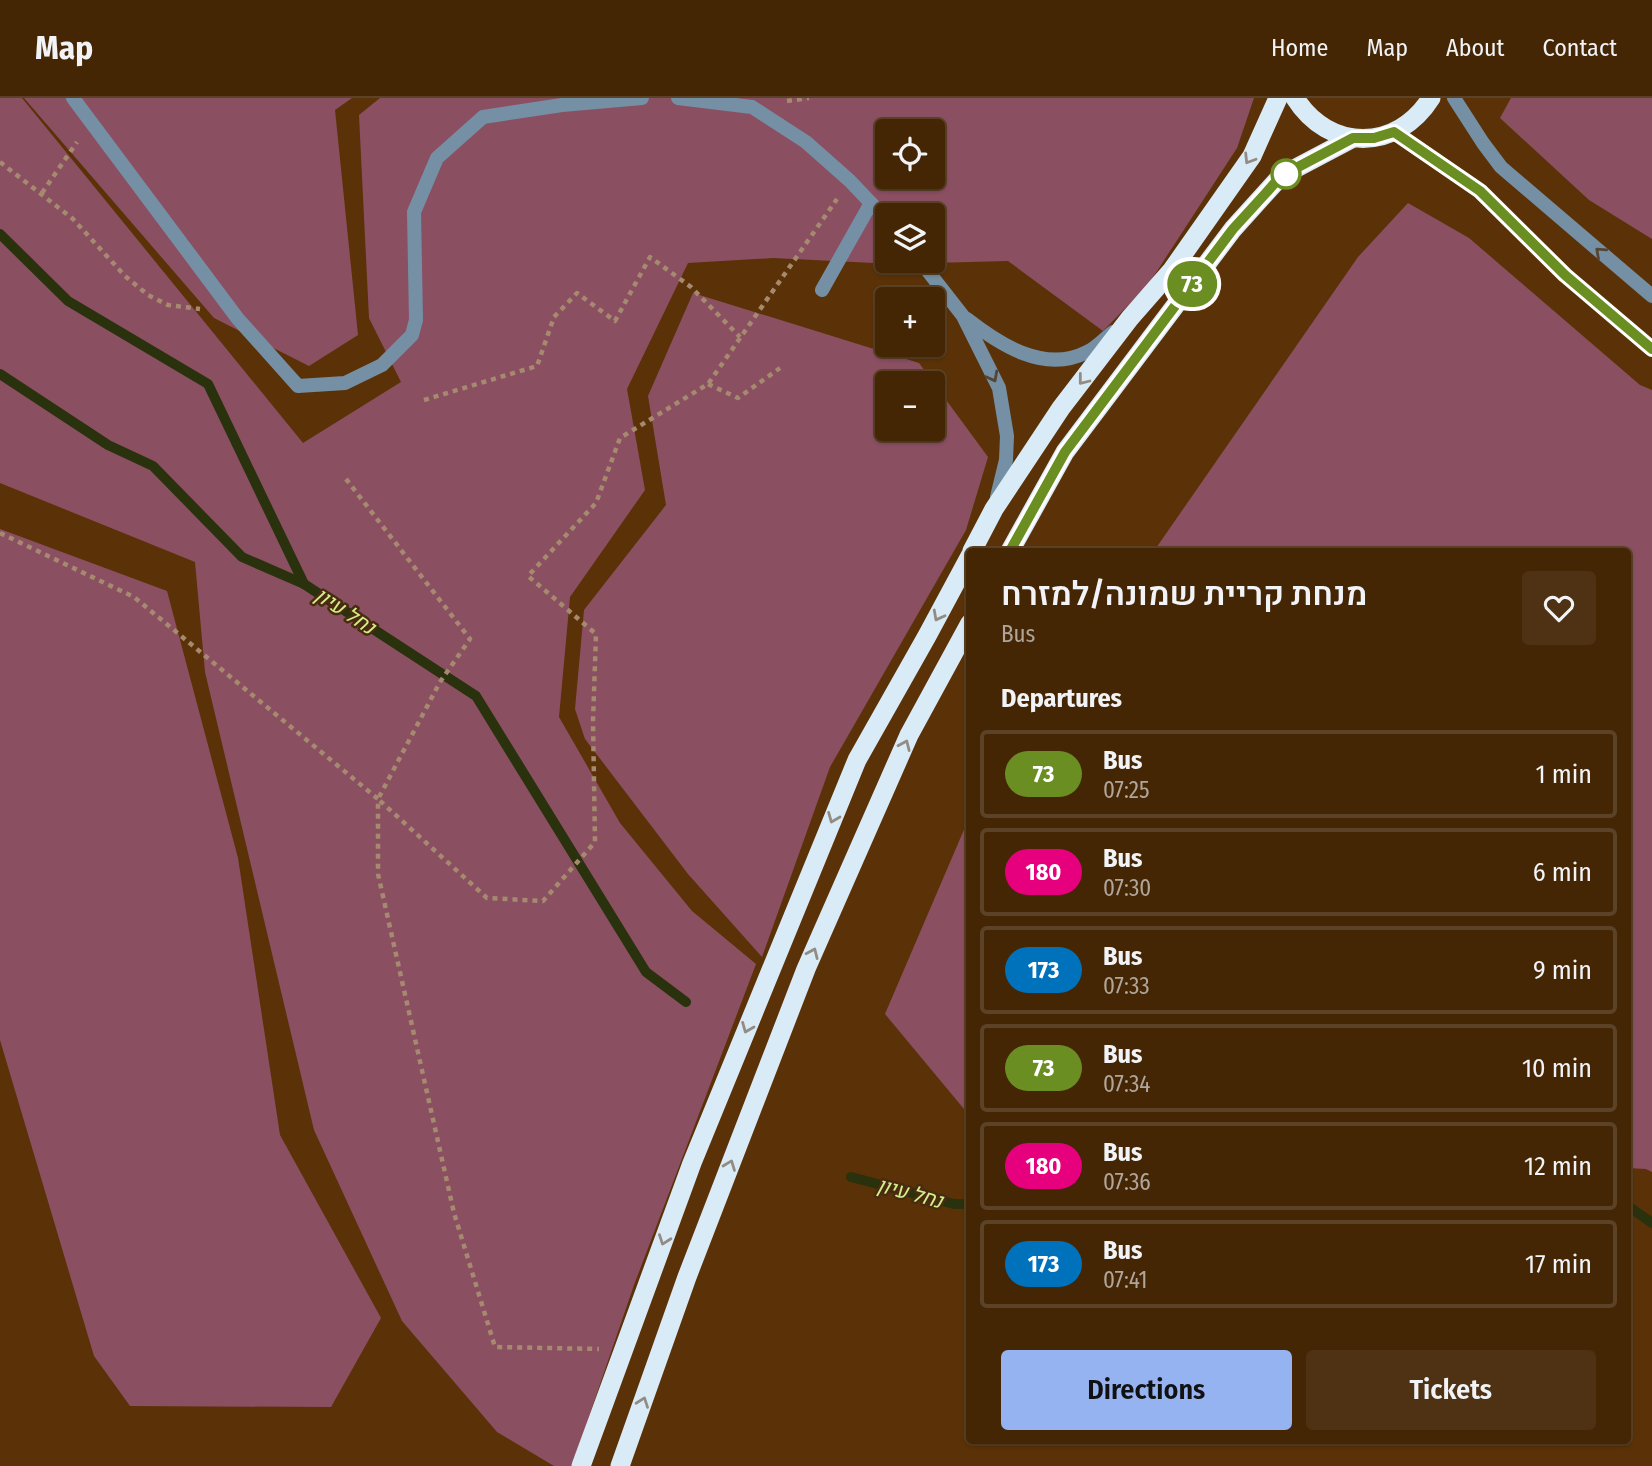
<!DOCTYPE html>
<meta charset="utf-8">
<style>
body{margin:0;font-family:"Fira Sans Condensed",Heebo,sans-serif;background:#4e3213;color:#f1f3f6;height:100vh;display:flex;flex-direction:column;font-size:26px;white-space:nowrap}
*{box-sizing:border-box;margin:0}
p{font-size:23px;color:#afa59a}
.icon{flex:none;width:38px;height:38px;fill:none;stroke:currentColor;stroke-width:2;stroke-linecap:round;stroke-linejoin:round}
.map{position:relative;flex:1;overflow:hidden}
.side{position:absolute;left:966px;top:450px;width:665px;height:896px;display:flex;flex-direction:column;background:#442605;border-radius:7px;box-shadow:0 2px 5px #0004,0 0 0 2px #5c4327}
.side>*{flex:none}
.badge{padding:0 14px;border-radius:23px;font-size:24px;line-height:46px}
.fabs{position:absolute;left:875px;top:21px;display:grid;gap:14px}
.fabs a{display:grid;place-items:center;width:70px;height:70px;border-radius:7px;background:#442605;box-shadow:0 2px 5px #0004,0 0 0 2px #5c4327;font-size:35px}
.map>.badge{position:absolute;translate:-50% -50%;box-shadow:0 0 0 4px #fff}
h2{padding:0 35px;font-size:26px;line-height:63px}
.round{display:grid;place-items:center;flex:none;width:74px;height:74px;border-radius:7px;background:#4e3213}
.overview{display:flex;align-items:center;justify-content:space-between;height:119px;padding:0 35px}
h1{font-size:33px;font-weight:600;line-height:52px}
.action{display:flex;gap:14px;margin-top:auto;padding:14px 35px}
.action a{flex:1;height:80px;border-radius:7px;background:#95b2f1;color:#111;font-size:28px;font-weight:600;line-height:80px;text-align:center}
.action a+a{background:#4e3213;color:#f1f3f6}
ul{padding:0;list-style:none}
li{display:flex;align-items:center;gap:21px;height:88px;margin:0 14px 10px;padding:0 21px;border:4px solid #5c4327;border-radius:7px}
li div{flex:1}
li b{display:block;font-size:26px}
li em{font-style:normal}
li .badge{min-width:77px;font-weight:700;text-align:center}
header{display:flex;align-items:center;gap:42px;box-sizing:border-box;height:98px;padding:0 35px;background:#442605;border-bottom:2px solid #5c4327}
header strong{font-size:33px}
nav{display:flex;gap:38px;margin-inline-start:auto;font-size:24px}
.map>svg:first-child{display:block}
.green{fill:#8b4f62;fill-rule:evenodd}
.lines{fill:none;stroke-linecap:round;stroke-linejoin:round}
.stream{stroke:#2a320d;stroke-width:10}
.path{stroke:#a68a6f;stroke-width:4.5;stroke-dasharray:5 5;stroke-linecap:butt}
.service{stroke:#7590a5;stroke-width:14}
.minor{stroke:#7590a5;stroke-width:14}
.tertiary{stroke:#7590a5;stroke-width:14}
.trunk{stroke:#daebf8;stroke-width:19}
.oneway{stroke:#928c84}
.oneway2{stroke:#544535}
.line-casing{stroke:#fff;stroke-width:16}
.line{stroke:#6b8e23;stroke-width:10}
.stop-dot{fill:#fff;stroke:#6b8e23;stroke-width:3.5}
.labels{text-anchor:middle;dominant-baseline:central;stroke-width:5;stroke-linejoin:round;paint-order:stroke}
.water-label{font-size:21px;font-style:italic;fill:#d5ee8b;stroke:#492c10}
</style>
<header>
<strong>Map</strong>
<nav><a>Home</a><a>Map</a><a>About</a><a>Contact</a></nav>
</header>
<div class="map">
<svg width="1652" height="1368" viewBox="0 0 1652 1368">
<rect width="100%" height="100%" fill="#5b3207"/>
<g class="green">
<path d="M0 0H22L303 345 401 284 369 220 359 17 380 0H1254L1237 50 1148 187 1103 233 1008 163 894 166 773 160 688 165 627 291 645 392 570 499 559 619 620 725 692 813 756 866 634 1187 572 1368H554L497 1334 402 1223 314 1032 205 574 195 464 0 385ZM887 33H933V79H887ZM887 117H933V163H887Z"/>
<polygon points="24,0 352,0 335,12 358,237 309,268 214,220"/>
<polygon points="1511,0 1652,0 1652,141 1589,102 1500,20"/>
<polygon points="1408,105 1469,140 1640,287 1652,292 1652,1074 1646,1071 1628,1070 1628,453 1154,453 1358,159"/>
<path d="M693 195 919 265 988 359 966 432 830 669 762 859 688 776 585 641 575 611 584 512 666 407 648 298ZM933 285V331H887V285Z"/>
<polygon points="0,431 167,493 238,760 280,1037 381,1220 331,1309 130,1308 94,1258 0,942"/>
<polygon points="969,720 969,1017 885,916"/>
</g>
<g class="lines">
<g class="stream">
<polyline points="0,136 68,203 208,286 304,486 476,598 646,874 686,904"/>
<polyline points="0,276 108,347 153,368 242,459 304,486"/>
<polyline points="851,1079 954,1106 970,1106"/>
<polyline points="1628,1108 1652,1125"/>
</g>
<g class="path">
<polyline points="787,3 809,0"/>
<polyline points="0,64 73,121 125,178 148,197 168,207 200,211"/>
<polyline points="42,95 77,44"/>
<polyline points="708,286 738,300 780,270"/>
<polyline points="424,302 537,268 554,219 577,195 615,223 650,159 691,189 740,239"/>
<polyline points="346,381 470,541 440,584 378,701 487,800 543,803 595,744 593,623 596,536 528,478 596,405 620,340 708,286 837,101"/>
<polyline points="0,435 134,499 378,701 378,776 454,1115 495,1249 599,1251"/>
</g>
<polyline class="service" points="822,192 871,105"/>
<g class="minor">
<polyline points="73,0 238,221 298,288 345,285 382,267 412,237 416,222 414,114 437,60 483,19 562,7 642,0"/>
<polyline points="678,0 752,9 806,44 850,83 887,122"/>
<polyline points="920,163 963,218 999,290 1007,338 1006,362 997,399"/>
<path d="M967 221C999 246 1044 276 1087 254 1096 250 1105 240 1113 234"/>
</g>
<g class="tertiary">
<polyline points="1454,0 1483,45 1501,69 1652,198"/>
<polyline points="1394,34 1480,93 1565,177 1652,251"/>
</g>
<g class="trunk">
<path d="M1295 0C1329 54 1397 54 1431 0"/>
<polyline points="972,453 994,411 1061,310 1130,220 1172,172 1252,58 1278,0"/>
<polyline points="1010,453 1065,354 1233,131 1281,78 1353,40"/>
<polyline points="581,1368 692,1065 857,662 927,538 970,458"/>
<polyline points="620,1368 687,1179 806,871 909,637 970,525"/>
</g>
</g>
<defs><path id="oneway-chevron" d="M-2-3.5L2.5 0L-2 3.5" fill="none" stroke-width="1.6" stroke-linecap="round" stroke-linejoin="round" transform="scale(1.75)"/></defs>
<g class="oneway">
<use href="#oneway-chevron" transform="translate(1249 61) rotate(122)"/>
<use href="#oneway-chevron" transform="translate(1083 282) rotate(128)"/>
<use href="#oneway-chevron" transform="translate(938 518) rotate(118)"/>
<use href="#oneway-chevron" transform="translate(905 647) rotate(-66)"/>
<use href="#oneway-chevron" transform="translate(833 720) rotate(112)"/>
<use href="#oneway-chevron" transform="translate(813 855) rotate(-66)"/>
<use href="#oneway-chevron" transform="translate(747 930) rotate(112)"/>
<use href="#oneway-chevron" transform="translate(730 1067) rotate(-69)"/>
<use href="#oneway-chevron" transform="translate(664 1142) rotate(110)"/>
<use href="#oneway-chevron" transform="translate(643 1304) rotate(-70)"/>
</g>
<g class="oneway2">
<use href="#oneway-chevron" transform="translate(1600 154) rotate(-138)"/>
<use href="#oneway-chevron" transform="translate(993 279) rotate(62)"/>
</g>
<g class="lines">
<defs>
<polyline id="line" points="1010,453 1065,354 1233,131 1265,96 1281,78 1353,40 1374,40 1394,34 1480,93 1565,177 1652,251"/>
</defs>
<use href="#line" class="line-casing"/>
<use href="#line" class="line"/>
</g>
<circle class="stop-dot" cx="1286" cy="76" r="14"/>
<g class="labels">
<g class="water-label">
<text transform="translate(345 513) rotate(33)">נחל עיון</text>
<text transform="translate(910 1095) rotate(15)">נחל עיון</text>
</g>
</g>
</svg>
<div class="fabs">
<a><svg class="icon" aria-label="locate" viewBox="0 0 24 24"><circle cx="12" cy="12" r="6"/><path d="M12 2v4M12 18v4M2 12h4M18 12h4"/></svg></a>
<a><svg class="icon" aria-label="layers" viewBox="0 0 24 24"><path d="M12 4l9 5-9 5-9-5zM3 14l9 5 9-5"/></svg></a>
<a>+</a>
<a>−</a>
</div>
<b class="badge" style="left:1192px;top:186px;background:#6b8e23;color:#fff">73</b>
<section class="side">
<div class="overview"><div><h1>מנחת קריית שמונה/למזרח</h1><p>Bus</p></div><a class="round"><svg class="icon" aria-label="heart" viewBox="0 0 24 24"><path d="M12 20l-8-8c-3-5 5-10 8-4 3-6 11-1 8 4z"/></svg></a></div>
<h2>Departures</h2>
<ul>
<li><span class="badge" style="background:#6b8e23;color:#fff">73</span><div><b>Bus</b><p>07:25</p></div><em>1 min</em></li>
<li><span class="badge" style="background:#e6007e;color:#fff">180</span><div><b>Bus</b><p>07:30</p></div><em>6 min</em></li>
<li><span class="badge" style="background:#0072bc;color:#fff">173</span><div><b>Bus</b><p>07:33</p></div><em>9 min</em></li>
<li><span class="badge" style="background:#6b8e23;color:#fff">73</span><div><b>Bus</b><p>07:34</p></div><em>10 min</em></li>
<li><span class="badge" style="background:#e6007e;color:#fff">180</span><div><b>Bus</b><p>07:36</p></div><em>12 min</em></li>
<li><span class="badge" style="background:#0072bc;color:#fff">173</span><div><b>Bus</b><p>07:41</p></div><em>17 min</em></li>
</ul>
<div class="action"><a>Directions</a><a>Tickets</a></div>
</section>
</div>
